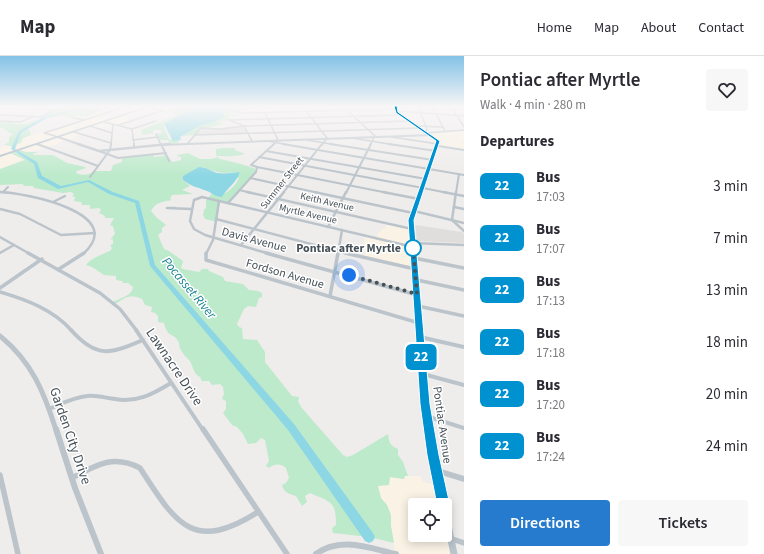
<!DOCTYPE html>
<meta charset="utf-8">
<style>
body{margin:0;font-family:"Source Sans 3",sans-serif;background:#f7f7f7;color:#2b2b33;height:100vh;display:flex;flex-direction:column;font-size:15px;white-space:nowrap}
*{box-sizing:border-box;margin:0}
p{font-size:13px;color:#7c7c81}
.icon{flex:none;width:22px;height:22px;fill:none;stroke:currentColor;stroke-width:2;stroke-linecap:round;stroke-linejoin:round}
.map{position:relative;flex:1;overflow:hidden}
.drawer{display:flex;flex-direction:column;background:#fff;width:300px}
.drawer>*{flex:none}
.badge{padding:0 8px;border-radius:6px;font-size:14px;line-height:26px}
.fabs{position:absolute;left:408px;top:442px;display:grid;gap:8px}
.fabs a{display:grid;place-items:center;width:44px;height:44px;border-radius:4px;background:#fff;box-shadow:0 2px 10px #0003;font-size:20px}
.you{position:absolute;width:20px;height:20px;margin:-10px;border:3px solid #fff;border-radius:50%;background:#1a73e8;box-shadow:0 0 0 6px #1a73e833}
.map>.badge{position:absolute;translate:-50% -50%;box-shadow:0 0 0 2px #fff}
h2{padding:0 16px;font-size:15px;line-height:36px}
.round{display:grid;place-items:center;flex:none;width:42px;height:42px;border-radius:4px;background:#f7f7f7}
.overview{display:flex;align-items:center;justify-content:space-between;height:68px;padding:0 16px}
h1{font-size:19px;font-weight:600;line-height:30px}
.action{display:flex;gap:8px;margin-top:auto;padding:8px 16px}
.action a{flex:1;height:46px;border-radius:4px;background:#277bce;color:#fff;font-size:16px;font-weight:600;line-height:46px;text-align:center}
.action a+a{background:#f7f7f7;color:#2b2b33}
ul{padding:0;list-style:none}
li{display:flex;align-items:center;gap:12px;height:52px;padding:0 16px}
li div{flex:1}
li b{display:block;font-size:15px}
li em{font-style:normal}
li .badge{min-width:44px;font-weight:700;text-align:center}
header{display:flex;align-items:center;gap:24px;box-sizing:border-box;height:56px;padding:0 20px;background:#fff;border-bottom:1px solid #e1e1e2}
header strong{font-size:19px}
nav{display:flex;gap:22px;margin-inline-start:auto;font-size:14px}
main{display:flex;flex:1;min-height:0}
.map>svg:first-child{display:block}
.commercial{fill:#faf2e5}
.education{fill:#e0dddd}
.green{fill:#bdeacb}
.water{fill:#8dd7e4}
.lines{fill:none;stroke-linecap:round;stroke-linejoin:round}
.river{fill:#8dd7e4;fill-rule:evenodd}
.minor-far5{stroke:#bbc4ca;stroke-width:1.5}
.minor-far4{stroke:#bbc4ca;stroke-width:2}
.minor-far3{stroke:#bbc4ca;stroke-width:2.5}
.minor-far2{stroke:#bbc4ca;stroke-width:3.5}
.minor-far1{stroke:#bbc4ca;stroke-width:4}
.minor{stroke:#bbc4ca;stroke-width:5.5}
.tertiary-far3{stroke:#bbc4ca;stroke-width:2}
.tertiary-far2{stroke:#bbc4ca;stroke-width:2.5}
.tertiary-far1{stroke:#bbc4ca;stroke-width:5}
.tertiary{stroke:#bbc4ca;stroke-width:6}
.secondary-far5{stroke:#b9c4cd;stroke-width:2}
.secondary-far4{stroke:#b9c4cd;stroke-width:2.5}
.secondary-far3{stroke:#b9c4cd;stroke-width:3.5}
.secondary-far2{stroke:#b9c4cd;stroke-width:4.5}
.secondary-far1{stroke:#b9c4cd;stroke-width:5.5}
.secondary{stroke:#b9c4cd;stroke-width:7}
.primary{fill:#aebdc9;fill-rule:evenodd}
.line{fill:#0092d0;stroke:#fff}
.walk{stroke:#465158;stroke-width:4;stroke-dasharray:0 7.2}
.stop-dot{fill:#fff;stroke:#0092d0;stroke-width:2}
.labels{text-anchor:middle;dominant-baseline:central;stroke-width:3;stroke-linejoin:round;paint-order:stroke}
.far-street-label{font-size:10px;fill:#465158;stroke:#fff}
.street-label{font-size:12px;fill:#465158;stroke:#fff}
.stop-label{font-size:12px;font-weight:bold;fill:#465158;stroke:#fff;text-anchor:end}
.water-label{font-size:13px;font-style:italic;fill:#178193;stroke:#fff}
.near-street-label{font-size:14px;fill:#465158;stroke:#fff}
</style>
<header>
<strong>Map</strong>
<nav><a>Home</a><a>Map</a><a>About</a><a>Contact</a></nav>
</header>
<main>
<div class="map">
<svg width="464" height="498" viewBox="0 0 464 498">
<rect width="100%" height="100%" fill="#efecec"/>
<g class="commercial">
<polygon points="96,60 109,64 122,60 129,62 126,64 132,65 118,70 113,68 97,73 90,71 75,75 81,78 75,80 76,82 58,86 58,88 48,91 45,90 34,95 26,96 20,94 11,97 25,103 0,113 0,91 6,89 10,91 21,87 23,82"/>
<polygon points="461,74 464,76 464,84 462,85 464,88 464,93 441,89 439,84 429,77"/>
<polygon points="385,167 412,172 415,213 362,202 365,197 364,191 367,191 363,188 366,180 377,182 378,176 382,175 381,173 386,172"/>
<polygon points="405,420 420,420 423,426 439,429 444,449 415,449 415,479 445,479 445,454 454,498 395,498 391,470 391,459 387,449 381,442 378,430 389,421 404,423"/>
</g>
<g class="education">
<polygon points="244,70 247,77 222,79 197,78 203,72 219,73"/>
<polygon points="415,169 462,176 464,178 464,187 417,185"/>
</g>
<g class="green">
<path d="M66 50H108L106 52H108L86 60H75L73 62C69 62 68 61 64 60 56 58 33 67 26 71L30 75 31 79 23 82 21 87 15 88 13 90 4 89 9 86V81L13 78 6 75 3 72H0V65L15 66 12 68H27L43 62 44 61H42L51 55Z"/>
<polygon points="172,50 194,51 164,68 164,72 169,83 179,84 178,87 170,88 168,84 160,84 156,78 163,77 160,74 153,74 153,77 143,79 141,74 177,59 169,55 168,54 172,53"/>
<path d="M243 50 245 52 240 53 236 58 239 60H229V64L219 65 220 67 225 68C216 69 209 72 201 72L195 79 182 80 194 71 220 63 224 56 234 54Z"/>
<path d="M222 92H235V94L245 98C236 101 226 100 216 100V93Z"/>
<path d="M20 94 26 96H38L33 98 34 99H53L67 107 85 111 86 112 77 115 76 117C81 120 91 119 94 115H111L113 109 122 106V102L152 98 154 101 164 100 163 97H166L172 106 181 104V101L177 100 178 99 188 97 200 103H211L219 101V103C223 103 253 111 255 113L256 116 228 147 220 145 217 166 205 163 203 159 204 154 206 152V145L213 136 221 139C229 136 236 129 239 122H237L240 116C222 118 219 117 203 111L183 120V124L190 130 182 134 193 138 172 139 170 143 172 144C162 146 156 146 151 155L156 161 166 169 162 172V176L158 179 164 193 169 195 183 205 181 212 183 213 199 216 202 213H208L209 215 223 221 225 225 243 228 249 234 258 235 262 237V241L259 242 256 251 248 250 244 253 237 268 239 271 242 272 243 283 257 284 265 296V306L292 340 299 341 298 345 301 351 343 399 347 401 353 399 388 378C389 386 390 390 398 393V399L403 406 408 420H405L404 423 390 421 389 429 378 430 381 442 387 449 391 459V470L394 487 369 481 333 477 332 472 336 469C336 443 329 446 310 437L305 440 307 446 302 450 296 440C289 438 284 437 282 429L286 427 289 422 286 412C280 407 274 408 269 412L266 410 269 405 265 384 261 382 256 387 248 388 243 378 237 371 232 369 223 357 226 353V345L222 343 224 338 223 331 220 328 212 329 209 325H202L200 321C192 317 194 310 189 304 186 301 183 298 181 294 179 292 180 288 178 285 173 276 168 283 164 267L158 266V260L155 257 151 256 152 251 145 249 142 243C130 237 125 242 115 248L113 246C120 242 132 240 133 231L128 227H123L122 225 116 224V220L104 219 92 211 86 209C91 202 103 198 110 195L112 192 110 189 113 188V183L110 184 115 178 113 170 110 169 114 162H105V160L99 157 101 154 99 152 90 153V149H82L81 146 74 145 75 141 72 140 74 138 71 136 63 137 34 132 33 130H25L22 128 0 129V113L25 104 10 97Z"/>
</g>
<g class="water">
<polygon points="196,50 244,50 224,56 224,61 214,66 199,70 180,81 181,84 173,85 164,68"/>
<path d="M199 111C206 111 211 115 217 117 225 118 232 117 240 116 237 126 227 132 222 141 216 141 212 137 207 135 197 131 192 131 183 124V120Z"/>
</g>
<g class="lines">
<polygon class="river" points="92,50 99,50 47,62 21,77 15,93 37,106 42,120 61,130 89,124 113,136 139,145 155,209 294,368 373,477 375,481 373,485 369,487 365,485 288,374 150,210 135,147 109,138 88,126 58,133 38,122 34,108 11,93 19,75 45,60"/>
<g class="minor-far5">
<polyline points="143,50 166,56"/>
<polyline points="289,50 244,52 237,55 240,57 391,53"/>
<polyline points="418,50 427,73 426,76"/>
<polyline points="432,50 445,75"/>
<polyline points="451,50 464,71"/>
<polyline points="0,52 51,53"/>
<polyline points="347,54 375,80 370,89"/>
<polyline points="396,55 464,60"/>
<polyline points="307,56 327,82 322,89"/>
<polyline points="265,57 278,84 273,89"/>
<polyline points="0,59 41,61 51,55 59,53"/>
<polyline points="73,62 84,64"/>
<polyline points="228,64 401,59"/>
<polyline points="0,65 20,66 32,61"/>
<polyline points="231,65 244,70 252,85"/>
<polyline points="104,66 132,73 134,89"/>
<polyline points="119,69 161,55"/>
<polyline points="90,70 112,77"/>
<polyline points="418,70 443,71"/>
<polyline points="132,73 156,65"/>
<polyline points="74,76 111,87"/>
<polyline points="44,77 128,50"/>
<polyline points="45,77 58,81"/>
<polyline points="427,77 464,74"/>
<polyline points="156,78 161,89"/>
<polyline points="195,79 420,72"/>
<polyline points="392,81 438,88"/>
<polyline points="352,82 395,89"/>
<polyline points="133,84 158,81"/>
<polyline points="307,84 337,89"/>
<polyline points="267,85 289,89"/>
<polyline points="188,87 201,72 221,73 244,70 410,65"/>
<polyline points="37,88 39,89"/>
<polyline points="111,89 113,68"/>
</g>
<g class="minor-far4">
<polyline points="37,88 98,110"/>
<polyline points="134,88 134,92"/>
<polyline points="161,88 169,105"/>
<polyline points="283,88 464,119"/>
<polyline points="330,88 433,104"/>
<polyline points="389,88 436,95"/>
<polyline points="436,88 438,88"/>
<polyline points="438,90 464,94"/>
<polyline points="99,95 118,102 166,97"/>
<polyline points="266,95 426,123"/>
<polyline points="259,101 423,132"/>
<polyline points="257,111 388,137"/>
<polyline points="90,121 110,94 111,88"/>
<polyline points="250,122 319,137"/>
<polyline points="423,132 448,137"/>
<polyline points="239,134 252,137"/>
<polyline points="0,136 12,137"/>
<polyline points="3,136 8,131"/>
<polyline points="237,137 256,116 257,111 251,109 274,88"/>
<polyline points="283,137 322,88"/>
<polyline points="346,137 371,88"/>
<polyline points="456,137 459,118"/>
</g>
<g class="minor-far3">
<path d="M0 136C25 137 129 157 83 198"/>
<polyline points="247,136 412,173"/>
<polyline points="314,136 413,157"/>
<polyline points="383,136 419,143"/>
<polyline points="443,136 464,140"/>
<polyline points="456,136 452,164 464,175"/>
<polyline points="53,146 65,140"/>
<polyline points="228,147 238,136"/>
<polyline points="454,151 464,153"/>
<polyline points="175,152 167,152 191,153"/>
<polyline points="0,153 20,158 61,179 95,177"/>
<polyline points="414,155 464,167"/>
<polyline points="216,163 349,198"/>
<polyline points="328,171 346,136"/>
<polyline points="0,181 30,198"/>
<polyline points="413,187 464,189"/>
<polyline points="241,189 284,136"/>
<polyline points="0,197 14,189"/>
<polyline points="206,198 213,184 219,145"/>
<polyline points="270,198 205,179 194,173 190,165 194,144 202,141 413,191"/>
<polyline points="338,198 342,174"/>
</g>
<g class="minor-far2">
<polyline points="28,197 100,237 120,253 137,275"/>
<polyline points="206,197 206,204 419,267"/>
<polyline points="266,197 417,239"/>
<polyline points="345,197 415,213"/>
<polyline points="414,202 464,212"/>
<polyline points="59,213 84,197"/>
<polyline points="417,224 464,234"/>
<polyline points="0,232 42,203"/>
<path d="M0 236C27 244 54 254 72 275"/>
<polyline points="330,240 338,197"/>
<polyline points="418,250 464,260"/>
</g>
<g class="minor-far1">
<path d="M71 274C97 303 110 298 143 284"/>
<polyline points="136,274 203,374"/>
<polyline points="420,281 464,291"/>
<polyline points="423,318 464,329"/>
<path d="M49 353C61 348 74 341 87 340 97 339 106 342 115 343 137 347 153 338 171 327"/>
<polyline points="426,360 464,372"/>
</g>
<g class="minor">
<polyline points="203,373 287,498"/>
<polyline points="438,415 464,423"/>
<polyline points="0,419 18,498"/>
<path d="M72 422C96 409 113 398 140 412 175 466 192 498 258 456"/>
<polyline points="452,483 464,487"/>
</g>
<g class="tertiary-far3">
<polyline points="387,50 396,54"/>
<polyline points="58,81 81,89"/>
<polyline points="160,89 431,79"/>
</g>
<polyline class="tertiary-far2" points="78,88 99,95 169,88"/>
<path class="tertiary-far1" d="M0 280C32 306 44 336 56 374"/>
<g class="tertiary">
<polyline points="56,373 75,432 101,498"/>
<path d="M316 498C340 480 369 492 396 498"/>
</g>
<polyline class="secondary-far5" points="395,50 397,56 438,85 437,89"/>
<polyline class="secondary-far4" points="420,137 437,88"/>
<polyline class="secondary-far3" points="414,198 411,164 421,136"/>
<polyline class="secondary-far2" points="414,197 419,275"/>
<polyline class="secondary-far1" points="419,274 425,348 429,374"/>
<g class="secondary">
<polyline points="429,373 444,449"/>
<polyline points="445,455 454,498"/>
</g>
<polygon class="primary" points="148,50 152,50 0,101 0,99"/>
</g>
<linearGradient id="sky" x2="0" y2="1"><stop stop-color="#83c2e6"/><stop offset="0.42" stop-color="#f8f6f6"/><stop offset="1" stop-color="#f8f6f6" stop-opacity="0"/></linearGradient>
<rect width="464" height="120" fill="url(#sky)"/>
<polygon class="line" points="394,50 397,50 398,56 440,85 414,164 430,348 439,399 450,449 448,453 444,455 439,453 437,449 427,399 420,348 408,164 436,85 396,57"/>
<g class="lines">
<polyline class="walk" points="349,219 417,238 413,192"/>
</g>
<circle class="stop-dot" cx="413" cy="192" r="8"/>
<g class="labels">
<g class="far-street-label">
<text transform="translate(282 127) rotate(-52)">Summer Street</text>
<text transform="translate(327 146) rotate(13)">Keith Avenue</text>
<text transform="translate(308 158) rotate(13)">Myrtle Avenue</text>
</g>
<g class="street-label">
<text transform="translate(254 184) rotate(15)">Davis Avenue</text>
<text transform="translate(285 218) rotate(16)">Fordson Avenue</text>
<text transform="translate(442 369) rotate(82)">Pontiac Avenue</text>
</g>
<g class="stop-label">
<text x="401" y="192">Pontiac after Myrtle</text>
</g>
<g class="water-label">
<text transform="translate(189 232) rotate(50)">Pocasset River</text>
</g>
<g class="near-street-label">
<text transform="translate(174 311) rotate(56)">Lawnacre Drive</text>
<text transform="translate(70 380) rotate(71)">Garden City Drive</text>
</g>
</g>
</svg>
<div class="fabs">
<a><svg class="icon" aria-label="locate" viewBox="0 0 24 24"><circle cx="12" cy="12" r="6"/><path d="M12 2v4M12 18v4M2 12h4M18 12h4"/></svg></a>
</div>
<div class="you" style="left:349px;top:219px"></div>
<b class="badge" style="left:421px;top:301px;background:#0092d0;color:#fff">22</b>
</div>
<section class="drawer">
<div class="overview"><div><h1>Pontiac after Myrtle</h1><p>Walk · 4 min · 280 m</p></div><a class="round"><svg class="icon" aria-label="heart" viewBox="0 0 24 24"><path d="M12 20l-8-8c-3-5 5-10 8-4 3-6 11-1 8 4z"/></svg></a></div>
<h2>Departures</h2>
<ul>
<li><span class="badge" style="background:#0092d0;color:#fff">22</span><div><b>Bus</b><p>17:03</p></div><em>3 min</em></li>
<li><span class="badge" style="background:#0092d0;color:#fff">22</span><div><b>Bus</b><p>17:07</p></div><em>7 min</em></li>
<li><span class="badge" style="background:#0092d0;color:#fff">22</span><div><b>Bus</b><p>17:13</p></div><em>13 min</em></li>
<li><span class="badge" style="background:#0092d0;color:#fff">22</span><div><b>Bus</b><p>17:18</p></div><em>18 min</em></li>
<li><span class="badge" style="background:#0092d0;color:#fff">22</span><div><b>Bus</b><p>17:20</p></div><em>20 min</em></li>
<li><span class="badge" style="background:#0092d0;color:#fff">22</span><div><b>Bus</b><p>17:24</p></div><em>24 min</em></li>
</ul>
<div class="action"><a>Directions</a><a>Tickets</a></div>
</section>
</main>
